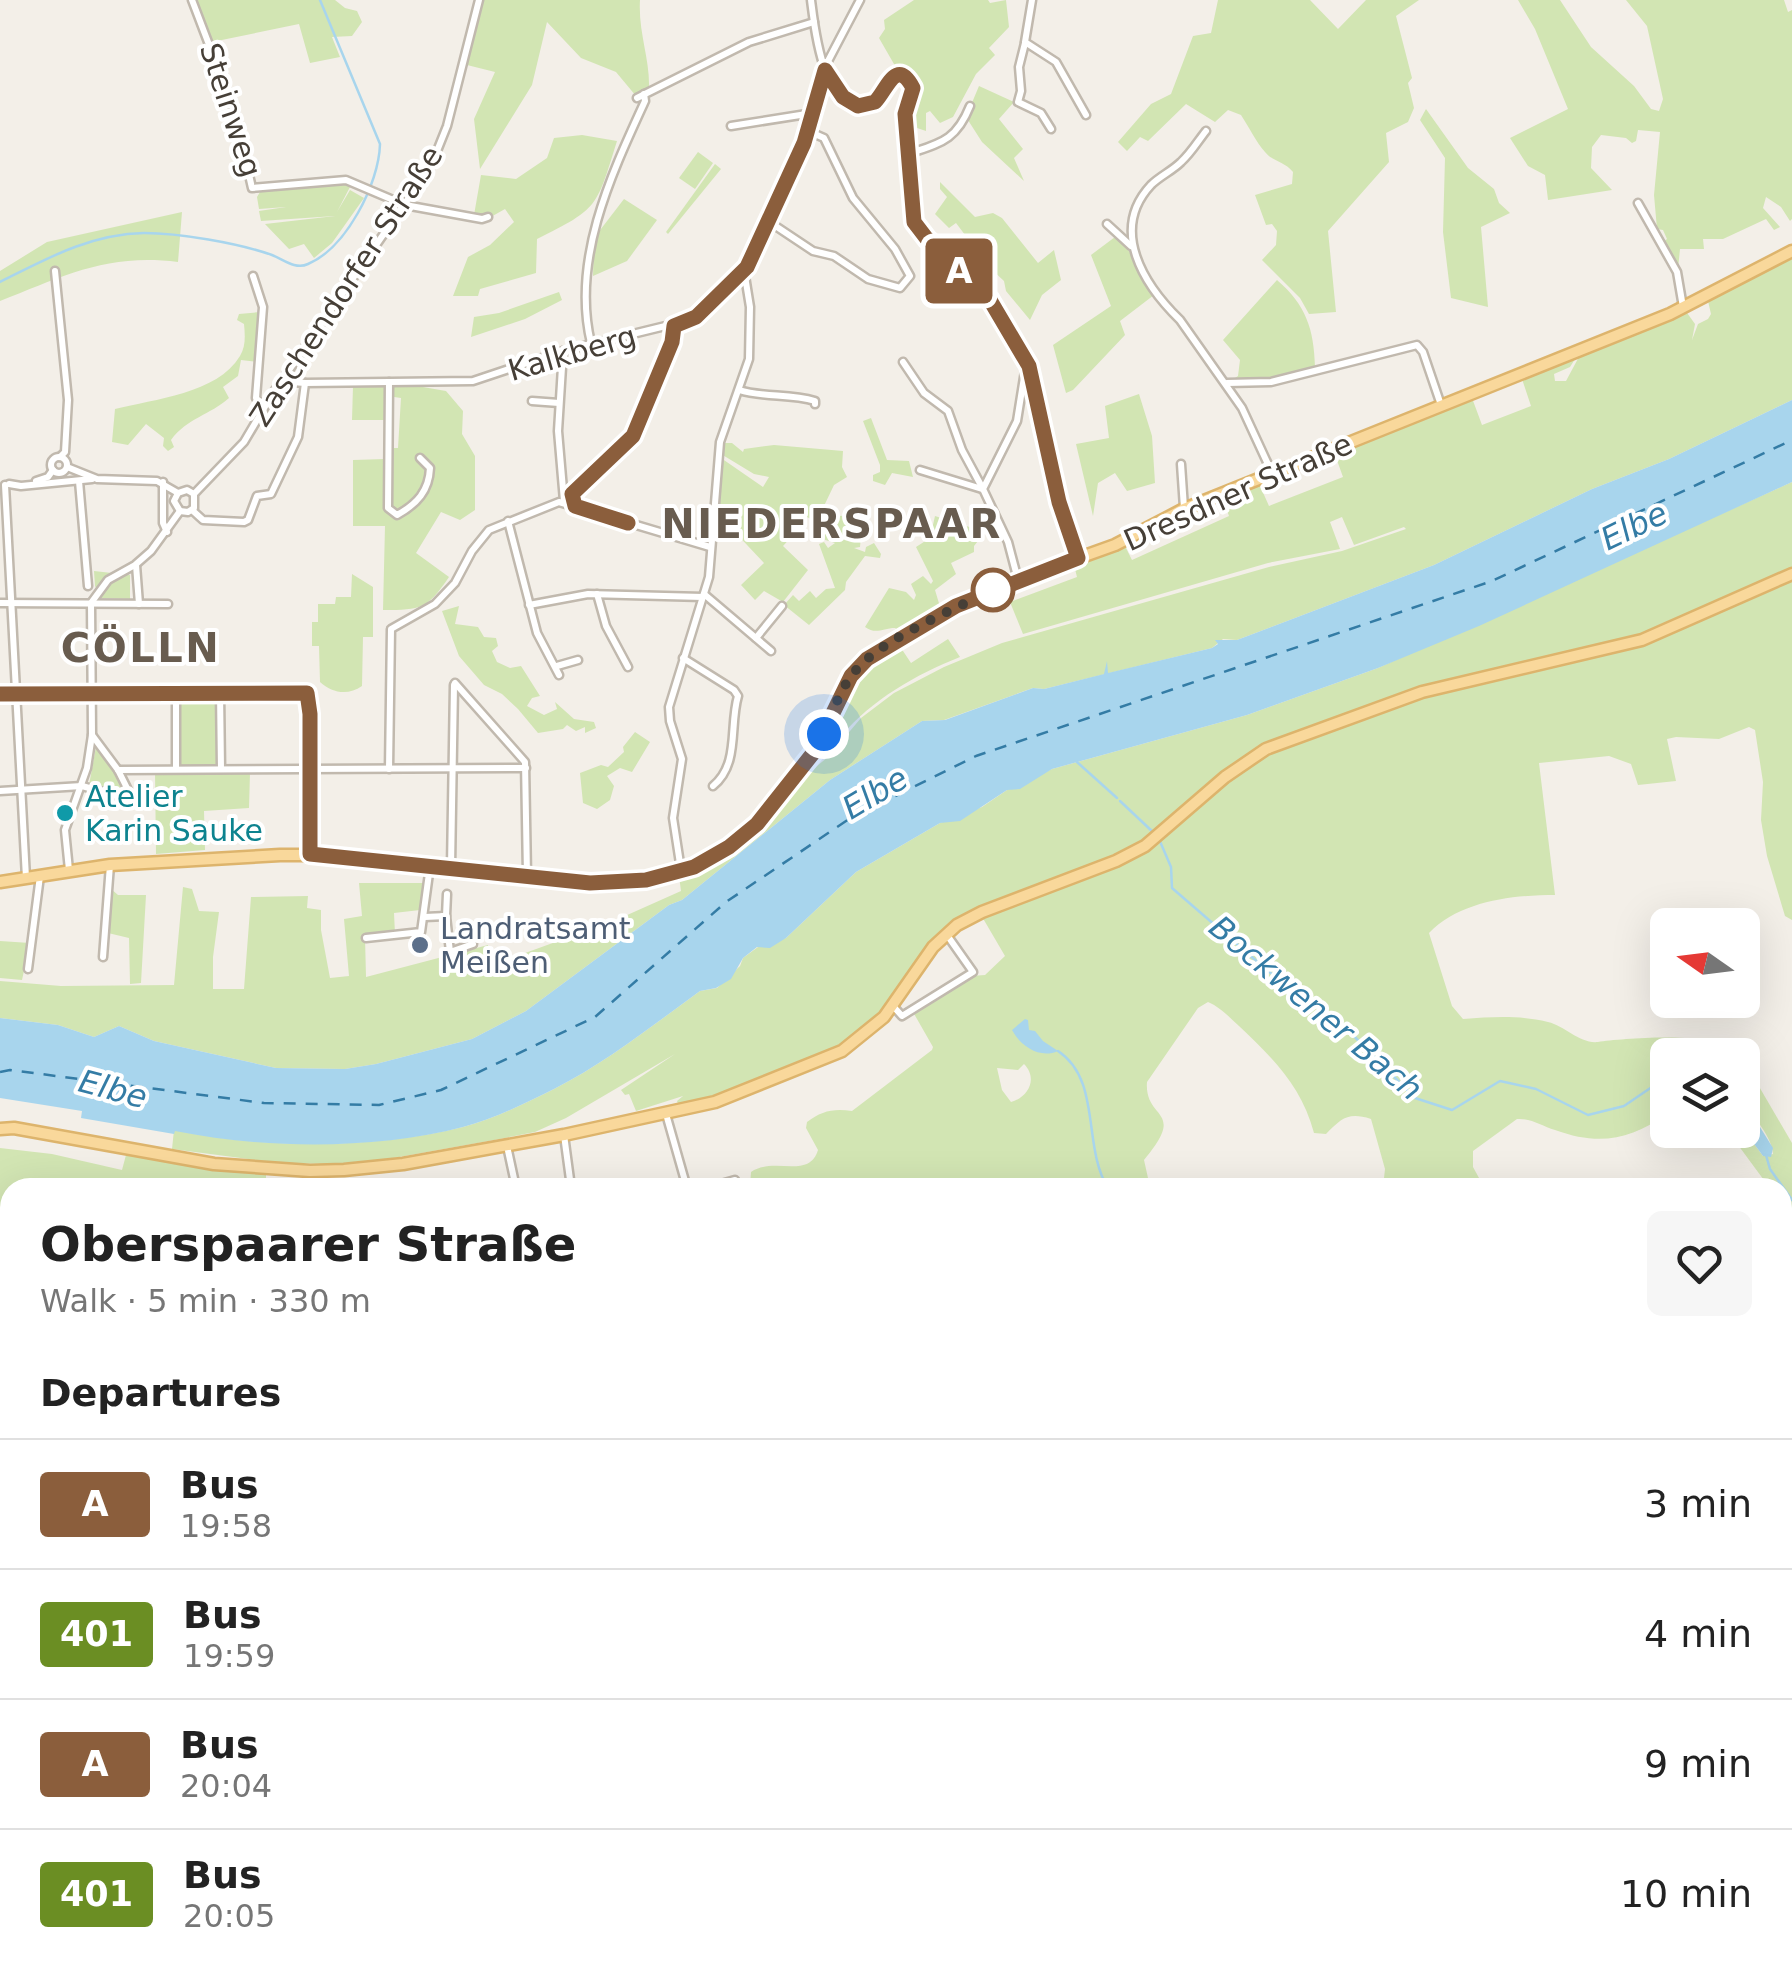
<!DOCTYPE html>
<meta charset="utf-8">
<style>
body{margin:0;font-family:"DejaVu Sans",sans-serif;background:#f6f6f6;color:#222;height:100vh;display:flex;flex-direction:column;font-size:38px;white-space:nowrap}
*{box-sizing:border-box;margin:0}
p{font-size:32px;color:#767676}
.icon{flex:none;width:55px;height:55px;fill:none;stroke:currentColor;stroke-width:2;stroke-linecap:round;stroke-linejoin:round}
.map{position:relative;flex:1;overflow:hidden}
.details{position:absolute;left:0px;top:1178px;width:1792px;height:802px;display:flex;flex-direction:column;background:#fff;border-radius:30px 30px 0 0;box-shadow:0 10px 40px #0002}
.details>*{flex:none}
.badge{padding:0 20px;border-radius:8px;font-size:35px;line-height:65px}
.needle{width:65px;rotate:284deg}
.tools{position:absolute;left:1650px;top:908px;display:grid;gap:20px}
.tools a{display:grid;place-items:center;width:110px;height:110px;border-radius:15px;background:#fff;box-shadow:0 10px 40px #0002;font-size:50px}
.you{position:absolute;width:50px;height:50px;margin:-25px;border:8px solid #fff;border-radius:50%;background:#1a73e8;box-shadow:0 0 0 15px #1a73e833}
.map>.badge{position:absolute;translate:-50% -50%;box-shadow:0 0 0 5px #fff}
h2{padding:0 40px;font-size:38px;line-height:90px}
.round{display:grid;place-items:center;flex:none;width:105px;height:105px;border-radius:15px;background:#f6f6f6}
.overview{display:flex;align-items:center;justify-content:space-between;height:170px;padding:0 40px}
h1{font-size:48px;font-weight:600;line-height:75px}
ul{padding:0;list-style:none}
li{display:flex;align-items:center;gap:30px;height:130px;padding:0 40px;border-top:2px solid #e0e0e0}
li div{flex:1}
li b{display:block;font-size:38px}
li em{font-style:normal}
li .badge{min-width:110px;font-weight:700;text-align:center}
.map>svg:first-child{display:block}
.green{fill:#d2e5b3;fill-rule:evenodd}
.water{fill:#a8d5ed}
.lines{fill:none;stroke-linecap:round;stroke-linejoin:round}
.stream{stroke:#a8d5ed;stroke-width:2.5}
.ferry{stroke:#347ca5;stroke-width:2.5;stroke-dasharray:12 10;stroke-linecap:butt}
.minor-casing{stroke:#c1b9ae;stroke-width:11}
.major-casing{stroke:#ddb46c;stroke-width:15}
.minor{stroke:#fff;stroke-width:6}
.major{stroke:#f9d89b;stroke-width:10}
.rail-casing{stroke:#979797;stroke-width:6}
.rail{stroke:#fff;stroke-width:2.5;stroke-dasharray:8;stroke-linecap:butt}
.line-casing{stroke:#fff;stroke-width:22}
.line{stroke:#8b5e3c;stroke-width:15}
.walk{stroke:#463f37;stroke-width:10;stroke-dasharray:0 18}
.stop-dot{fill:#fff;stroke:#8b5e3c;stroke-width:5}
.culture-dot{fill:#0f9aa8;stroke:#fff;stroke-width:4}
.service-dot{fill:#5c6f8a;stroke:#fff;stroke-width:4}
.labels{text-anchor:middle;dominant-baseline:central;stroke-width:8;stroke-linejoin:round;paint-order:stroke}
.street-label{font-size:30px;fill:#463f37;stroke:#fff}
.culture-label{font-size:30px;fill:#0d838f;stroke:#fff;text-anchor:start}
.service-label{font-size:30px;fill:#4e5e75;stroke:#fff;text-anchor:start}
.water-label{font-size:32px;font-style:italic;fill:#347ca5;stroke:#fff}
.district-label{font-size:40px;font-weight:bold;letter-spacing:2.5px;fill:#685c4f;stroke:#fff}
</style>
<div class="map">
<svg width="1792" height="1979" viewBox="0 0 1792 1979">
<rect width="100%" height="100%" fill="#f3efe8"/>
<g class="green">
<polygon points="195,0 335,0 345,8 357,11 362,22 352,36 332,37 340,57 310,63 299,24 212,42"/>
<path d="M483 0H640C638 32 650 59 649 88L636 96 616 72 581 58 547 22 532 85 480 169 474 119 495 72 467 65Z"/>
<path d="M914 0H988L990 3 1006 0 1009 27 989 48 995 55 976 74 953 117 940 123 930 111 926 113V131L908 125C908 109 921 93 915 78L898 71 879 38 885 29 884 20Z"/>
<path d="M1218 0H1310L1338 29 1366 0H1419L1396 16 1412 78 1408 83 1414 108 1408 122 1386 133 1389 162 1328 231 1336 312 1309 314 1300 298 1262 260 1276 245 1277 231 1272 224 1266 225 1255 195 1292 184 1293 172C1284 161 1273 162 1265 152 1256 142 1249 127 1241 115L1228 110 1215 122 1186 104 1148 141 1140 137 1127 151 1118 142 1151 104 1171 94 1193 36 1211 33Z"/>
<polygon points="1518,0 1560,0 1591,47 1634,86 1651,109 1659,111 1663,99 1647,26 1626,0 1784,0 1788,12 1792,10 1792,219 1790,221 1781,207 1766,197 1763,208 1780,227 1774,230 1766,219 1723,239 1703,239 1704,249 1680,249 1678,269 1663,242 1667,239 1663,230 1657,229 1654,195 1660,132 1638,130 1636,141 1632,143 1626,138 1601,135 1592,147 1591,168 1612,190 1548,200 1545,175 1528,166 1510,138 1568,109 1535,29"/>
<polygon points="979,86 1014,102 999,119 1023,149 1014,158 1024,181 982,142 966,117"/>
<polygon points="1426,109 1468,168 1494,189 1499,203 1510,213 1481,227 1488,307 1451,298 1443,232 1445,158 1420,120"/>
<path d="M582 135 617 141C596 207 600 208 537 239L536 273 480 289 478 296H453L468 257 490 245 514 222 505 209 489 218 474 215 481 175 516 179 547 158 554 138Z"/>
<polygon points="698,152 713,163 695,189 679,178"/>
<polygon points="715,164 721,169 668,234 666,232"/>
<polygon points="940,182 975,217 993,213 1002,218 1038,263 1054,250 1061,280 1042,295 1030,320 1006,291 1004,281 990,268 956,223 949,228 935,214 947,197 940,189"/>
<polygon points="342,183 351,185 337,212 350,190 364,198 332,243 314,258 304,244 289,249 265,224 335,216 261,221 259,211 286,207 259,209 257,197 260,192"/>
<polygon points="624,199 657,220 627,261 593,276 594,238"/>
<path d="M182 212 178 262C107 253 64 276 0 301V271L47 242Z"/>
<path d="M1115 237C1132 246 1140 277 1154 295L1120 321 1125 335 1073 390 1066 393 1053 345 1111 306 1091 255Z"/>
<polygon points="1792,254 1792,400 1669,459 1592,489 1434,565 1237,640 1223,639 1212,648 1044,689 1033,688 944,720 922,721 830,780 682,900 669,905 526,1011 472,1039 376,1064 345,1069 276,1068 154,1041 119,1026 94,1037 58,1025 0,1018 0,981 61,986 174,985 183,887 192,889 199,911 219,912 213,957 213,989 244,989 251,897 308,896 307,908 321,910 321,930 330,978 349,976 344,919 362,916 359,883 423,883 420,910 394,913 395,934 365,937 366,977 488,945 487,967 616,920 681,891 679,876 706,869 751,838 800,780 828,757 861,718 894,693 944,667 1002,643 1269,567 1342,551 1406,529 1404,527 1354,545 1342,517 1330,522 1340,549 1268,563 1023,634 1010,602 1077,577 1074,565 1125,546 1132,560 1229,516 1221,494 1257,479 1269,506 1343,477 1334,452 1472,398 1482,425 1531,406 1521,376 1577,356 1570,367 1554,374 1555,381 1566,381 1581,353 1685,310 1695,324 1692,340 1698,324 1708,319 1711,314 1708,301"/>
<path d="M1277 280C1306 305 1314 329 1315 367L1269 380 1229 382 1238 376 1240 360 1223 340Z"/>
<polygon points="559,292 562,300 525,319 471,337 474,317 499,313"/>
<path d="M260 312 258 362 241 360 238 376 223 387 229 398C210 415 187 418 171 440L174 447 168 451 163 446 164 438 146 424 128 445 112 442 115 409C154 399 217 394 240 356 246 346 245 335 244 324L237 320 239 314Z"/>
<polygon points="383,385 387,389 386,420 352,420 353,386"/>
<path d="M394 386H417L446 391 463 411 462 434 475 456V510L460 520 441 512 416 553 449 577C427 609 422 610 383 610L385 526H353V460L385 459V511L388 448H398L401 398 394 397Z"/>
<polygon points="1139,394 1152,436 1155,483 1127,491 1115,473 1098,483 1093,516 1076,444 1109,438 1105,406"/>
<polygon points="871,418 887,460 909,461 913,477 892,473 885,485 873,481 873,475 880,472 880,465 863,421"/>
<polygon points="723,443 732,443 743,452 744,449 774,445 843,451 842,467 847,477 834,485 823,508 838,516 863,515 860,547 854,548 865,552 866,547 874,543 881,554 880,558 865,556 846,582 845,590 809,625 784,605 793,595 799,601 810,591 816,598 826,589 835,588 819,544 824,542 828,548 835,543 816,537 810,531 813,520 807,517 807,507 797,522 796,532 783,546 808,570 783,602 764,591 755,600 741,585 764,563 715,511 721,458 763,487 769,477 754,474 721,454"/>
<path d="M1792 482V920L1785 916 1767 856 1761 820 1763 782 1755 730 1749 727 1719 739 1676 737 1667 739 1676 781 1638 785 1631 764 1609 756 1539 763 1555 895C1513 895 1460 901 1429 933L1452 1006 1463 1019C1493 1017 1518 1015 1548 1022 1565 1026 1580 1044 1598 1042 1625 1038 1727 1030 1741 1055H1668L1667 1114C1630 1140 1599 1146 1555 1130 1542 1126 1531 1118 1517 1119L1473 1151V1167L1484 1187H1383L1385 1169 1371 1119C1348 1112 1342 1118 1326 1134L1314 1133C1302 1087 1273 1058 1239 1026 1229 1017 1220 1007 1208 1002L1198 1008 1147 1082C1144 1121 1188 1108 1144 1160L1148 1178 1157 1187H750L751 1172C774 1156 809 1180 818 1150L806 1128 807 1122C821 1111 834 1108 852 1111L932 1050 933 1047 913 1012 971 976 985 975 1005 956 981 915 930 944 876 1020 831 1053 680 1109 677 1101 683 1096 636 1111 629 1094 625 1095 621 1090 675 1054 566 1118 535 1132 494 1140 388 1159 332 1164 279 1163 172 1149 174 1130C264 1149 374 1149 463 1127 494 1119 526 1103 554 1089 607 1062 653 1025 700 991L717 988 740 966 743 958 758 947 786 938 856 872 940 823 982 807 1007 790 1052 769 1247 715 1378 668ZM1024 1064C1038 1078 1029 1097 1011 1102L1002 1090 997 1068 1018 1070Z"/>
<path d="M935 516 985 532 974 546V552L951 563 956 574 935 590 941 610 902 633 895 628C883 628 876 635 865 627L889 588 906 592 914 600 916 595 911 584 923 576 931 584 933 581 916 547 930 538Z"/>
<polygon points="94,571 130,575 130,599 101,598 95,586"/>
<path d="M352 574 373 587V637H363L362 686C348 696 332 693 320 682L319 646H312V622H318V604H335L336 597H351Z"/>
<polygon points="459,606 455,624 478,627 484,637 496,638 498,646 492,651 497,662 510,668 521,666 540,696 532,698 527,706 544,715 557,709 555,702 574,719 594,722 596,728 585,733 585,727 576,731 567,725 563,729 538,733 518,709 502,694 484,685 459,656 442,611"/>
<path d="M948 639 960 657C915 675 873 699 841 736L832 726C848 685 862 668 899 645L911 663Z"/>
<polygon points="217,699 218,766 180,765 179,700"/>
<polygon points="635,732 650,742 632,772 620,768 607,776 614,786 610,800 597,809 583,803 580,773 601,765 608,767 624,752 623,747"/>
<polygon points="96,747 127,792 125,796 89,785"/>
<polygon points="155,773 250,773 249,808 204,811 205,850 156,854"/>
<polygon points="110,888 118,895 146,895 141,983 130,984 129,938 108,933"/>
<polygon points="0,941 30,943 22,980 0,978"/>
<path d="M1743 1059 1792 1143V1228L1783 1210 1782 1188 1769 1187 1727 1130 1743 1129 1763 1156 1773 1154C1771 1134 1754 1120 1745 1101 1739 1090 1743 1072 1743 1059Z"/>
<polygon points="0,1148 52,1154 122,1170 126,1155 266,1174 266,1181 291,1187 65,1188 64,1185 10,1188 10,1207 0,1208"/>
<polygon points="0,1590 10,1602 10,1642 0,1645"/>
<polygon points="0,1666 10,1698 10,1839 0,1849"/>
<polygon points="10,1952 10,1970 57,1970 63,1974 62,1979 0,1979 0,1972"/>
<polygon points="471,1970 606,1970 593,1979 477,1979"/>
<polygon points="724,1970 776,1970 767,1979 727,1979"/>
<polygon points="839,1970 938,1970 931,1979 844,1979"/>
<polygon points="958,1970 1049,1970 1048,1979 963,1979"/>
<polygon points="1619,1970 1730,1970 1693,1979 1612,1979"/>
</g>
<g class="water">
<path d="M1792 400V482L1479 626 1378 668 1247 715 1052 769 1020 789 1007 790 960 821 940 823 856 872 786 938 770 948 757 947 743 958 731 979 716 988 700 991C653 1025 607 1062 554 1089 526 1103 494 1119 463 1127 375 1150 264 1149 175 1131L174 1134 81 1118 82 1111 0 1098V1018L58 1025 94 1037 119 1026 154 1041 276 1068 345 1069 376 1064 472 1039 526 1011 669 905 682 900 830 780 922 721 945 720 1033 688 1044 689 1104 674 1107 661 1108 673 1212 648 1218 644 1215 640H1237L1434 565 1592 489 1669 459Z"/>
<path d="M1025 1019 1028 1020 1029 1030 1035 1031 1043 1041 1058 1051C1040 1059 1021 1047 1012 1030Z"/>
<polygon points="1742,1098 1773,1148 1771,1157 1763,1156 1743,1129"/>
</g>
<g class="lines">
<g class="stream">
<path d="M0 282C46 259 90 234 144 233 179 233 238 243 272 255 283 259 295 270 308 264 346 248 379 184 380 144L320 0"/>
<polyline points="1077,762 1117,798"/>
<polyline points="1120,801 1154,833"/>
<polyline points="1159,839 1171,867 1172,888 1268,971 1342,1024 1415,1098 1452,1110 1500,1081 1536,1089 1588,1115 1624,1106 1668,1076"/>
<path d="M1058 1051C1102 1080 1082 1147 1108 1188"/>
<polyline points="1766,1155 1770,1169 1792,1200"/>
</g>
<polyline class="ferry" points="0,1072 10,1070 264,1103 379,1105 441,1090 595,1017 726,902 849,819 976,756 1492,581 1792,440"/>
<defs>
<g id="minor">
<polyline points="192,0 235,113 252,188 346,180 405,205 482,219 488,217"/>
<path d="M811 0C815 32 823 115 871 104L896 75 907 78 913 88 905 114V127L914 221 927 239 990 300 1029 366 1059 503 1078 558"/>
<polyline points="1032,0 1025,42 1056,62 1086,115"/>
<polyline points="1025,43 1019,67 1021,91 1018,102 1041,113 1051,129"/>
<polyline points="637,98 749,42 814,22"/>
<polyline points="731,126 813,113"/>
<path d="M1206 131C1198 141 1191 153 1181 162 1172 171 1160 176 1151 185 1109 230 1144 285 1180 320L1242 408 1272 473"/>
<path d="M908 154C940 143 956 141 970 106"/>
<polyline points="1638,203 1677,272 1683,307"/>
<polyline points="768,221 813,251 834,256 868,279 900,288 910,276 895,249 853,198 824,138 808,131"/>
<polyline points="1107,224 1131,246"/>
<polyline points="55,271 68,400 65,452 60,457"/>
<polyline points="253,276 263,307 256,398 263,409"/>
<path d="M591 343C571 260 611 175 645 101L644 94"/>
<polyline points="563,351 558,431 564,501"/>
<polyline points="903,362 924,393 948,411 962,450 983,489"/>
<polyline points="284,378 292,382 305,383 473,381 563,351 690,320 750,263 804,143 827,63 860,0"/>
<path d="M389 382 388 508 397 515C417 504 429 491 430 468L420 458"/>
<polyline points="1227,383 1271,382 1417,345 1423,352 1441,405"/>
<path d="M739 390C765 398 789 393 815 401V404"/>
<polyline points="532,401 559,403"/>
<circle cx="59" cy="465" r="8"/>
<polyline points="1181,464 1184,508"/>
<polyline points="67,467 97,479 157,481 178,493"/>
<polyline points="920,470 982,489"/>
<polyline points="36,481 48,477 53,470"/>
<polyline points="79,481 88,586"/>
<polyline points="163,482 163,523 167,532"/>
<polyline points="9,484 21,486 92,479"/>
<polyline points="5,485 26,878"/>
<polyline points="564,501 633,436 672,342 674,326"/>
<polyline points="192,510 203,520 244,522 248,520 257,496 271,494 298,437 305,383"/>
<polyline points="180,511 188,512 194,508 194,494 244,442 273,393 431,166 447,126 479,0"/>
<polyline points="180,511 174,501 178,493 187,490 194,494"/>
<polyline points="508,521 537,633 559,675"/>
<polyline points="136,565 139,604"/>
<polyline points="1018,580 1008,542 983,489 1017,421 1025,371 1029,366"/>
<polyline points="597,594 606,626 628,667"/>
<polyline points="704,594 771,651"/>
<polyline points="0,603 168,604"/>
<polyline points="529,605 588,594 703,597"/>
<polyline points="756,638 782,606"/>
<path d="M683 658 734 690 738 696C729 726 740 764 713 786"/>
<polyline points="557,666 578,660"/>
<polyline points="455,683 525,762 527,875"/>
<polyline points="176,692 176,769"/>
<polyline points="220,692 221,769"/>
<polyline points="0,694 307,693 310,714 311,854"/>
<polyline points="92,735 118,770 132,798"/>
<polyline points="389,769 391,629 435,604 455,583 472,551 489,530 559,502 710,547"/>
<polyline points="118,770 526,768"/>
<polyline points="0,791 82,786 132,800"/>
<polyline points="451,867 454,685"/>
<polyline points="69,870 65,830 87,768 92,735 91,603 108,580 135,565 151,551 180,511"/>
<polyline points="681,870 673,818 682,759 670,721 669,707 709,577 720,442 749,359 750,307 744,270"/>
<polyline points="446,916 447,894"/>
<polyline points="425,917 446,916 450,952 473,944"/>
<polyline points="366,938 421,932 430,866"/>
<polyline points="103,957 110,865"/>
<polyline points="28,969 40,876"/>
<polyline points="893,1006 902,1016 973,972 947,935"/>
<polyline points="666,1114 687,1188"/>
<polyline points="564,1135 571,1187"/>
<polyline points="507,1146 516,1188"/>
<polyline points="707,1188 735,1180"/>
<polyline points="1789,1407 1792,1417"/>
<polyline points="0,1530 10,1537"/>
<polyline points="0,1569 10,1577"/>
<polyline points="0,1926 10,1910"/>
<polyline points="383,1970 386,1979"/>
<polyline points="439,1970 444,1979"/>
<polyline points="230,1978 242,1970"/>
<polyline points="163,1979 164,1970"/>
<polyline points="318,1979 329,1970"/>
<polyline points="825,1979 825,1970"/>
</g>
<g id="major">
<polyline points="0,882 110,865 280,855 328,855 585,882 646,879 677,873 721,853 757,823 814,752 851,676 867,659 956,606 1009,583 1115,545 1184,509 1670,314 1792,251"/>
<polyline points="0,1129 14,1128 214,1164 310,1171 344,1170 403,1164 564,1135 715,1102 842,1051 884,1017 933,947 957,925 982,912 1116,861 1145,846 1225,777 1266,749 1422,692 1642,640 1792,574"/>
<polyline points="0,1412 10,1423"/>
<polyline points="1782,1765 1792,1765"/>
<polyline points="243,1970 251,1979"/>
</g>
</defs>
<use href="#minor" class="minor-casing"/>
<use href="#major" class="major-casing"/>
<use href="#minor" class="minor"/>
<use href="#major" class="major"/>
<defs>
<g id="rail">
<polyline points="0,1336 10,1345"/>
<polyline points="419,1970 423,1979"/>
</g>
</defs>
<use href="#rail" class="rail-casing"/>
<use href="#rail" class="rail"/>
</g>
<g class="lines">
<defs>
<path id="line" d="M0 694 307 693 310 714V854L590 883 646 880 694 867 729 847 757 824 814 752 851 676 867 659 956 606 1078 558 1059 502 1029 366 990 300 927 239 914 222 905 114 913 88C896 56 887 90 875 102L858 106 843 97 825 70 804 143 747 267 696 317 674 326 672 342 633 436 572 494 575 506 628 523"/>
</defs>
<use href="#line" class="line-casing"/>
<use href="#line" class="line"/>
<path class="walk" d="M824 734C832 713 841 687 856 670 882 639 957 608 993 590"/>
</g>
<circle class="stop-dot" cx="993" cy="590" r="20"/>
<circle class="culture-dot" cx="65" cy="813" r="10"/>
<circle class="service-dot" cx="420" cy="945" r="10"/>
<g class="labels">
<g class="street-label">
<text transform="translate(231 110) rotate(72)">Steinweg</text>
<text transform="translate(346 286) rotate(-57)">Zaschendorfer Straße</text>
<text transform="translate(572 353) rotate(-16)">Kalkberg</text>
<text transform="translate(1238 492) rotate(-24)">Dresdner Straße</text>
</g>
<g class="culture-label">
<text x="85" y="796">Atelier<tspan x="85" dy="34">Karin Sauke</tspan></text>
</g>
<g class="service-label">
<text x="440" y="928">Landratsamt<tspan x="440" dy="34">Meißen</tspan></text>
</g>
<g class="water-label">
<text transform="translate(1634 526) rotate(-26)">Elbe</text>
<text transform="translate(875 793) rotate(-31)">Elbe</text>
<text transform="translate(1316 1008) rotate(40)">Bockwener Bach</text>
<text transform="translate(113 1089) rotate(15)">Elbe</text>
</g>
<g class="district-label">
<text x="832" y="524">NIEDERSPAAR</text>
<text x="141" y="648">CÖLLN</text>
</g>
</g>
</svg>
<div class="tools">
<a><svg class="needle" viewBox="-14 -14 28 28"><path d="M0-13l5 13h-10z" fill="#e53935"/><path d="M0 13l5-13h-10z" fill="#767676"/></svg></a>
<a><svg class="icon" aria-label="layers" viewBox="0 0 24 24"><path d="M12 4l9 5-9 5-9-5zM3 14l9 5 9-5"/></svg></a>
</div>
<div class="you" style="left:824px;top:734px"></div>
<b class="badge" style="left:959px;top:271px;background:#8b5e3c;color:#fff">A</b>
<section class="details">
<div class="overview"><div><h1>Oberspaarer Straße</h1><p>Walk · 5 min · 330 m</p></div><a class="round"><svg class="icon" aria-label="heart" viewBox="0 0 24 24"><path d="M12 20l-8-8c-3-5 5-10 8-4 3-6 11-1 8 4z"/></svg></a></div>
<h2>Departures</h2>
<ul>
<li><span class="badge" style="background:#8b5e3c;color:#fff">A</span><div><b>Bus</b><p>19:58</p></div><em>3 min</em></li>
<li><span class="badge" style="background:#6b8e23;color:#fff">401</span><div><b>Bus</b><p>19:59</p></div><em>4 min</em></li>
<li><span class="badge" style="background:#8b5e3c;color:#fff">A</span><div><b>Bus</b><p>20:04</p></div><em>9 min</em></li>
<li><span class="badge" style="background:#6b8e23;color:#fff">401</span><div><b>Bus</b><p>20:05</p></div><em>10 min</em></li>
</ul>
</section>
</div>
